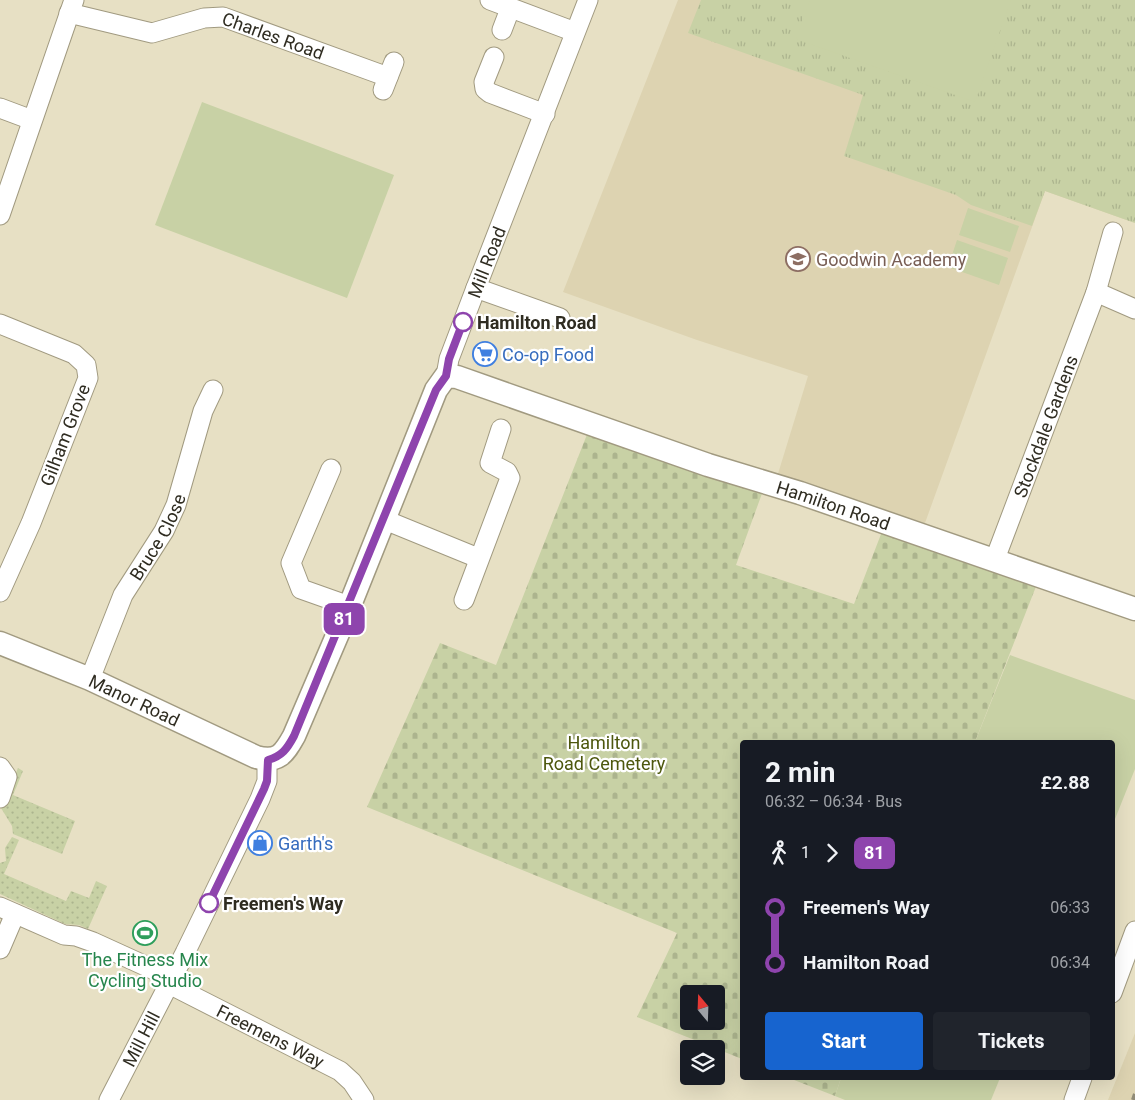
<!DOCTYPE html>
<meta charset="utf-8">
<style>
body{margin:0;font-family:Roboto,sans-serif;background:#20242c;color:#f1f3f6;height:100vh;display:flex;flex-direction:column;font-size:19px;white-space:nowrap}
*{box-sizing:border-box;margin:0}
p{font-size:16px;color:#9ea1a6}
.icon{flex:none;width:28px;height:28px;fill:none;stroke:currentColor;stroke-width:2;stroke-linecap:round;stroke-linejoin:round}
.map{position:relative;flex:1;overflow:hidden}
.side{position:absolute;left:740px;top:740px;width:375px;height:340px;display:flex;flex-direction:column;background:#171b24;border-radius:5px;box-shadow:0 5px 20px #0002}
.side>*{flex:none}
.badge{padding:0 10px;border-radius:8px;font-size:18px;line-height:32px}
.needle{width:32px;rotate:341deg}
.buttons{position:absolute;left:680px;top:985px;display:grid;gap:10px}
.buttons a{display:grid;place-items:center;width:45px;height:45px;border-radius:5px;background:#171b24;box-shadow:0 5px 20px #0002;font-size:25px}
.map>.badge{position:absolute;translate:-50% -50%;box-shadow:0 0 0 2px #fff}
.legs{display:flex;align-items:center;gap:8px;height:55px;padding:0 25px;font-size:16px}
.legs p{margin-inline-start:auto}
.summary{display:flex;align-items:center;justify-content:space-between;height:85px;padding:0 25px}
h1{font-size:28px;font-weight:700;line-height:38px}
.button{display:flex;gap:10px;margin-top:auto;padding:10px 25px}
.button a{flex:1;height:58px;border-radius:5px;background:#1764cf;color:#fff;font-size:20px;font-weight:700;line-height:58px;text-align:center}
.button a+a{background:#20242c;color:#f1f3f6}
ul{padding:0 25px;list-style:none}
li{display:flex;align-items:center;gap:18px;height:55px;font-size:19px}
li i{display:grid;place-items:center;width:8px;height:100%;margin:0 6px;background:currentColor}
li i::after{content:'';width:12px;height:12px;margin:-6px;border:4px solid;border-radius:50%;background:#171b24}
li p{margin-inline-start:auto}
li:first-child i{background:linear-gradient(#0000 50%,currentColor 0)}
li:last-child i{background:linear-gradient(currentColor 50%,#0000 0)}
.map>svg:first-child{display:block}
.built{fill:#ddd3b1}
.grass{fill:url(#grass-dots)}
.cemetery{fill:url(#cemetery-stones);fill-rule:evenodd}
.park{fill:url(#park-tufts)}
.garden{fill:#c8d1a5}
.lines{fill:none;stroke-linecap:round;stroke-linejoin:round}
.minor-casing{stroke:#a19a80;stroke-width:21}
.major-casing{stroke:#a19a80;stroke-width:25}
.minor{stroke:#fff;stroke-width:19}
.major{stroke:#fff;stroke-width:22}
.rail{stroke:#918c78;stroke-width:4;stroke-dasharray:9 9;stroke-linecap:butt}
.line-1-casing{stroke:#fff;stroke-width:11}
.line-1{stroke:#8e44ad;stroke-width:8}
.stop-1-dot{fill:#fff;stroke:#8e44ad;stroke-width:2.5}
.labels{text-anchor:middle;dominant-baseline:central;stroke-width:4.5;stroke-linejoin:round;paint-order:stroke}
.street-label{font-size:18px;fill:#2f2c21;stroke:#fff}
.education-label{font-size:18px;fill:#785e54;stroke:#fff;text-anchor:start}
.stop-label{font-size:18px;font-weight:bold;fill:#2f2c21;stroke:#fff;text-anchor:start}
.shop-label{font-size:18px;fill:#366cbe;stroke:#fff;text-anchor:start}
.park-label{font-size:18px;fill:#4d570d;stroke:#fff}
.leisure-label{font-size:18px;fill:#27864d;stroke:#fff}
</style>
<div class="map">
<svg width="1135" height="1100" viewBox="0 0 1135 1100">
<defs>
<pattern id="grass-dots" width="8" height="8" patternUnits="userSpaceOnUse" patternTransform="scale(1.25)"><rect width="8" height="8" fill="#c8d1a5"/><path d="M2 2h.1M6 6h.1" fill="none" stroke="#acb48e" stroke-width="1.8" stroke-linecap="round"/></pattern>
<pattern id="cemetery-stones" width="16" height="16" patternUnits="userSpaceOnUse" patternTransform="scale(1.25)"><rect width="16" height="16" fill="#c8d1a5"/><path d="M2 7V4a2 2 0 0 1 4 0v3zM10 15v-3a2 2 0 0 1 4 0v3z" fill="#acb48e"/></pattern>
<pattern id="park-tufts" width="24" height="20" patternUnits="userSpaceOnUse" patternTransform="scale(1.25)"><rect width="24" height="20" fill="#c8d1a5"/><path d="M3 7l-1-3M5 7V3M7 7l1-3M15 17l-1-3M17 17v-4M19 17l1-3" fill="none" stroke="#acb48e"/></pattern>
</defs>
<rect width="100%" height="100%" fill="#e7e0c4"/>
<g class="built">
<polygon points="678,0 1135,0 1135,223 1045,191 925,523 777,477 808,376 697,340 563,292"/>
<polygon points="1135,1033 1135,1100 1108,1100"/>
</g>
<g class="grass">
<polygon points="18,768 23,771 13,795 75,821 62,854 13,834 12,826 1,808"/>
<polygon points="12,837 19,840 4,874 66,901 71,891 89,898 96,881 107,886 88,929 79,925 65,924 0,894 0,863 6,861 5,848"/>
</g>
<g class="cemetery">
<path d="M588 432 764 488 736 565 854 604 883 529 1037 584 975 742H742V1059L637 1017 677 933 367 807 440 643 496 665ZM689 994H716V1021H689Z"/>
<polygon points="789,1078 841,1078 835,1096"/>
</g>
<polygon class="park" points="701,0 1135,0 1135,223 1045,191 1032,226 971,205 956,195 844,156 863,95 688,33"/>
<g class="garden">
<polygon points="810,0 1011,0 975,102 796,39"/>
<polygon points="202,102 394,175 347,298 155,225"/>
<polygon points="968,208 1019,226 1010,252 959,235"/>
<polygon points="957,240 1008,258 999,285 948,267"/>
<polygon points="1010,655 1135,700 1135,769 1113,824 1112,742 975,742"/>
<polygon points="841,1078 1000,1078 991,1100 845,1100 835,1096"/>
</g>
<g class="lines">
<defs>
<g id="minor">
<polyline points="490,0 575,32"/>
<path id="s1" d="M69 13 152 33 204 18 223 17 388 77"/>
<polyline points="502,30 510,9"/>
<polyline points="494,57 484,82 485,89 490,93 545,114"/>
<polyline points="383,90 394,62"/>
<polyline points="0,108 32,120"/>
<polyline points="0,215 74,0"/>
<polyline points="476,288 560,318"/>
<polyline points="1096,292 1135,309"/>
<polyline points="0,324 74,354 86,365 88,378 31,523 0,592"/>
<path id="s2" d="M446 376 449 359 476 288 588 0"/>
<polyline points="331,469 291,563 301,589 349,606"/>
<polyline points="385,520 478,558"/>
<path id="s3" d="M995 559 1096 292 1113 232"/>
<polyline points="464,600 510,478 507,472 490,463 501,429"/>
<path id="s4" d="M90 679 123 595 164 531 176 505 203 411 213 390"/>
<polyline points="0,767 7,777 0,798"/>
<polyline points="0,907 64,935 76,936 93,942 172,978"/>
<polyline points="0,949 15,914"/>
<path id="s5" d="M169 984 340 1071 352 1082 364 1100"/>
<polyline points="1112,993 1135,931"/>
<path id="s6" d="M109 1100 185 953 260 799 267 781V760"/>
<polyline points="1074,1100 1082,1078"/>
</g>
<g id="major">
<path id="s7" d="M0 643 90 679 256 757C278 763 284 754 294 736L348 610 436 390 446 376 457 377 708 465 800 493 1135 609"/>
</g>
</defs>
<use href="#minor" class="minor-casing"/>
<use href="#major" class="major-casing"/>
<use href="#minor" class="minor"/>
<use href="#major" class="major"/>
<polyline class="rail" points="1133,1100 1135,1094"/>
</g>
<g class="lines">
<defs>
<path id="line-1" d="M209 903 264 789 267 781 268 760C282 756 287 749 294 736L436 390 446 376 449 359 463 322"/>
</defs>
<use href="#line-1" class="line-1-casing"/>
<use href="#line-1" class="line-1"/>
</g>
<defs>
<symbol id="school-ring" viewBox="-11 -11 22 22"><circle r="9.5" fill="#fff" stroke="#8d6e63" stroke-width="1.5"/><path d="M0-5L7-2L0 1L-7-2ZM-4 1L0 2.5L4 1V4Q0 6-4 4Z" fill="#8d6e63"/></symbol>
<symbol id="supermarket-ring" viewBox="-11 -11 22 22"><circle r="9.5" fill="#fff" stroke="#3f7fe0" stroke-width="1.5"/><path d="M-6-5.5h2.5l.6 2H6L4.5 2H-2.5L-4.4-4H-6ZM-1.5 3.2a1.3 1.3 0 1 0 .1 0ZM3 3.2a1.3 1.3 0 1 0 .1 0Z" fill="#3f7fe0"/></symbol>
<symbol id="shop-ring" viewBox="-11 -11 22 22"><circle r="9.5" fill="#fff" stroke="#3f7fe0" stroke-width="1.5"/><path d="M-5-2.5h2.3a2.7 3.5 0 0 1 5.4 0H5L5.5 6h-11ZM-1.5-2.5h3a1.5 2.3 0 0 0-3 0Z" fill="#3f7fe0"/></symbol>
<symbol id="stadium-ring" viewBox="-11 -11 22 22"><circle r="9.5" fill="#fff" stroke="#2e9e5b" stroke-width="1.5"/><path d="M0-5a6.5 5 0 1 0 0 10a6.5 5 0 1 0 0-10ZM-3.5-1.8h7v3.6h-7Z" fill="#2e9e5b"/></symbol>
</defs>
<g fill-rule="evenodd">
<use href="#school-ring" x="784" y="245" width="28" height="28"/>
<use href="#supermarket-ring" x="471" y="340" width="28" height="28"/>
<use href="#shop-ring" x="246" y="829" width="28" height="28"/>
<use href="#stadium-ring" x="131" y="919" width="28" height="28"/>
</g>
<g class="stop-1-dot">
<circle cx="463" cy="322" r="9"/>
<circle cx="209" cy="903" r="9"/>
</g>
<g class="labels">
<g class="street-label">
<text stroke="none"><textPath href="#s1" startOffset="212">Charles Road</textPath></text>
<text stroke="none"><textPath href="#s2" startOffset="121">Mill Road</textPath></text>
<text stroke="none"><textPath href="#s3" startOffset="142">Stockdale Gardens</textPath></text>
<text transform="translate(65 435) rotate(-69)">Gilham Grove</text>
<text stroke="none"><textPath href="#s7" startOffset="1129">Hamilton Road</textPath></text>
<text stroke="none"><textPath href="#s4" startOffset="158">Bruce Close</textPath></text>
<text stroke="none"><textPath href="#s7" startOffset="146">Manor Road</textPath></text>
<text stroke="none"><textPath href="#s5" startOffset="114">Freemens Way</textPath></text>
<text stroke="none"><textPath href="#s6" startOffset="69">Mill Hill</textPath></text>
</g>
<g class="education-label">
<text x="816" y="259">Goodwin Academy</text>
</g>
<g class="stop-label">
<text x="477" y="322">Hamilton Road</text>
<text x="223" y="903">Freemen's Way</text>
</g>
<g class="shop-label">
<text x="502" y="354">Co-op Food</text>
<text x="278" y="843">Garth's</text>
</g>
<g class="park-label">
<text x="604" y="742">Hamilton<tspan x="604" dy="21">Road Cemetery</tspan></text>
</g>
<g class="leisure-label">
<text x="145" y="959">The Fitness Mix<tspan x="145" dy="21">Cycling Studio</tspan></text>
</g>
</g>
</svg>
<div class="buttons">
<a><svg class="needle" viewBox="-14 -14 28 28"><path d="M0-13l5 13h-10z" fill="#e53935"/><path d="M0 13l5-13h-10z" fill="#9ea1a6"/></svg></a>
<a><svg class="icon" aria-label="layers" viewBox="0 0 24 24"><path d="M12 4l9 5-9 5-9-5zM3 14l9 5 9-5"/></svg></a>
</div>
<b class="badge" style="left:344px;top:619px;background:#8e44ad;color:#fff">81</b>
<section class="side">
<div class="summary"><div><h1>2 min</h1><p>06:32 – 06:34 · Bus</p></div><b>£2.88</b></div>
<div class="legs"><svg class="icon" aria-label="walk" viewBox="0 0 24 24"><circle cx="13" cy="4" r="2"/><path d="M13 8l-2 6 4 7M11 14l-3 7M7 12l3-4h3l4 4"/></svg>1<svg class="icon" aria-label="forward" viewBox="0 0 24 24"><path d="M9 5l7 7-7 7"/></svg><b class="badge" style="background:#8e44ad;color:#fff">81</b></div>
<ul>
<li><i style="color:#8e44ad"></i><b>Freemen's Way</b><p>06:33</p></li>
<li><i style="color:#8e44ad"></i><b>Hamilton Road</b><p>06:34</p></li>
</ul>
<div class="button"><a>Start</a><a>Tickets</a></div>
</section>
</div>
